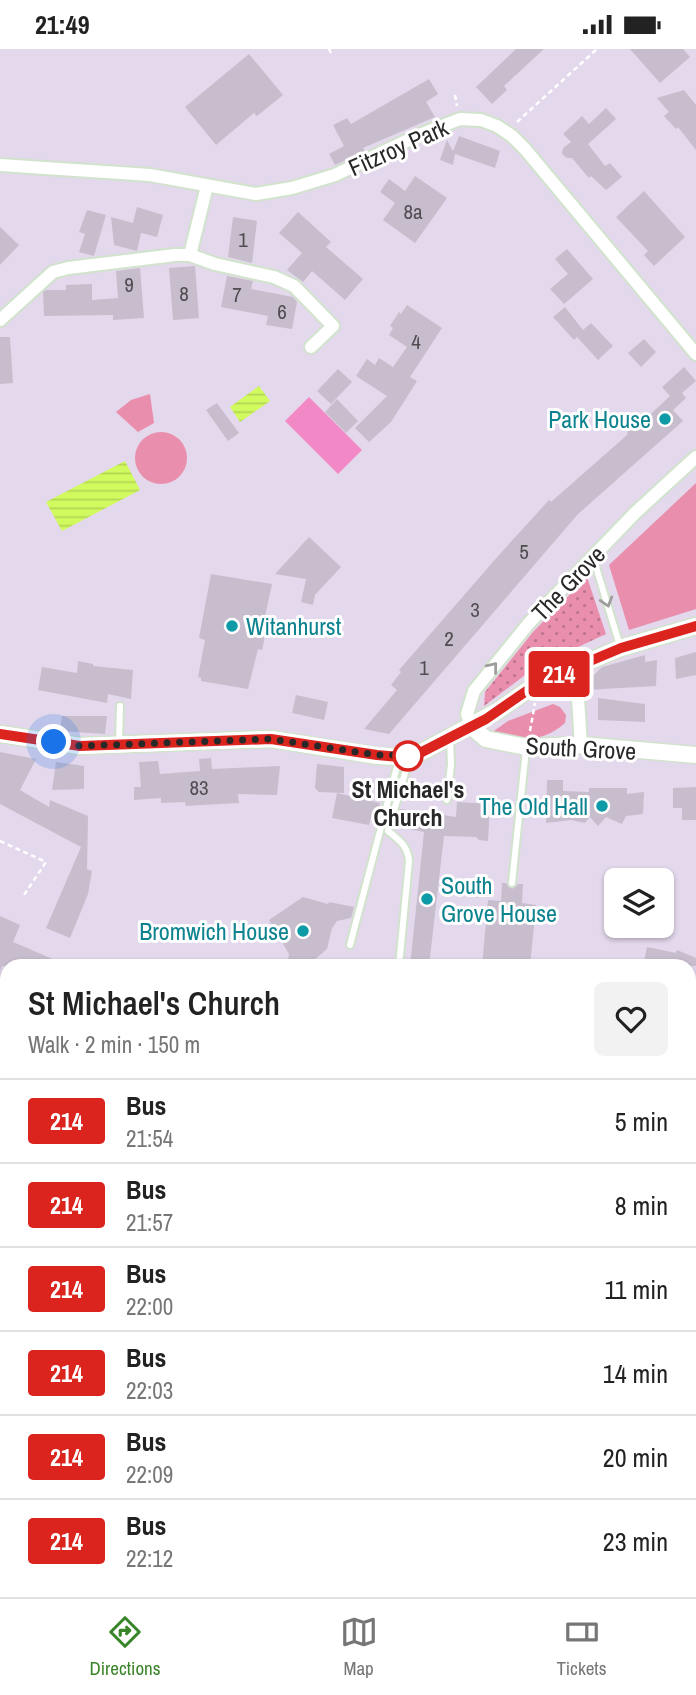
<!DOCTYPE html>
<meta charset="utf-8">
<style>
body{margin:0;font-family:"Archivo Narrow",sans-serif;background:#f2f2f2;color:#222;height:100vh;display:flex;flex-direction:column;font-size:26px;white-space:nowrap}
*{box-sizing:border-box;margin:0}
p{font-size:23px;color:#767676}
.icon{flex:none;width:38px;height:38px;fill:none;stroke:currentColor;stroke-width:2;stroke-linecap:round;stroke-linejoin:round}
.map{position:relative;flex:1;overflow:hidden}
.drawer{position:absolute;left:0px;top:910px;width:696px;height:639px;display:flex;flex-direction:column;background:#fff;border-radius:21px 21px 0 0;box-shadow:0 2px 5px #0004}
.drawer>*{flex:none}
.badge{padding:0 14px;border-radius:5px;font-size:24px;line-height:46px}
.tools{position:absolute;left:604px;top:819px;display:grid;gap:14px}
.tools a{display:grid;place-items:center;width:70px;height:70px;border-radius:10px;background:#fff;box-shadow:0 2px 5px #0004;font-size:35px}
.you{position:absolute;width:35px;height:35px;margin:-18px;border:5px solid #fff;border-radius:50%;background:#1a73e8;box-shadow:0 0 0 10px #1a73e833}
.map>.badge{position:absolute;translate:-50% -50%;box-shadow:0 0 0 4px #fff}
.round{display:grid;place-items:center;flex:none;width:74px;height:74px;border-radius:10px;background:#f2f2f2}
.headline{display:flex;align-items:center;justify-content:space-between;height:119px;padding:0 28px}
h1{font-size:33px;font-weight:600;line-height:52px}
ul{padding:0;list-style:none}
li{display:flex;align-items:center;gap:21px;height:84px;padding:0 28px;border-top:2px solid #e0e0e0}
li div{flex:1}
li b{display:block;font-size:26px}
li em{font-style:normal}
li .badge{min-width:77px;font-weight:700;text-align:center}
.status{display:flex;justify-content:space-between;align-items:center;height:49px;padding:0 35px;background:#fff;direction:ltr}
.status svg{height:19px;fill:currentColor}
.tabs{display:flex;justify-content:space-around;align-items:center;height:98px;border-top:2px solid #e0e0e0;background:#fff;font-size:19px;color:#767676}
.tabs a{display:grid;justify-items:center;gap:4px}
.tabs .current{color:#3a8529}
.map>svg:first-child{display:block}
.grass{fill:#e98ead}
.cemetery{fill:url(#cemetery-stones)}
.park{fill:url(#park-dots)}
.pitch{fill:#f288c5}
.water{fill:url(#water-rules)}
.building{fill:#c8bdcd}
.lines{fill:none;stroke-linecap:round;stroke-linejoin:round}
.service-casing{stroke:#d1e3cd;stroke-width:10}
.minor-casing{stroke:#d1e3cd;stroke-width:16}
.tertiary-casing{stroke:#d1e3cd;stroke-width:19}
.path{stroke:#fff;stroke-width:2.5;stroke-dasharray:5 3.5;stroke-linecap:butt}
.service{stroke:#fff;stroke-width:6}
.minor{stroke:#fff;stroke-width:12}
.tertiary{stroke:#fff;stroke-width:16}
.oneway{stroke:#9e9e9e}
.line-casing{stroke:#fff;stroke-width:16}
.line{stroke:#dc241f;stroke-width:10}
.walk{stroke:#282828;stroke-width:7;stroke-dasharray:0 12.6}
.culture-dot{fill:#0f9aa8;stroke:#fff;stroke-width:2.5}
.stop-dot{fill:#fff;stroke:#dc241f;stroke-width:3.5}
.labels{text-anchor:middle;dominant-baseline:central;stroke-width:6;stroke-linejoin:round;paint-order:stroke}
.number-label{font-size:21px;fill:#504d51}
.street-label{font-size:24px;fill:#282828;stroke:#fff}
.culture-label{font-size:24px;fill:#0d838f;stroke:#fff;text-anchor:end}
.stop-label{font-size:24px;font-weight:bold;fill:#282828;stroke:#fff}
</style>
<div class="status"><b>21:49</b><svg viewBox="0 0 49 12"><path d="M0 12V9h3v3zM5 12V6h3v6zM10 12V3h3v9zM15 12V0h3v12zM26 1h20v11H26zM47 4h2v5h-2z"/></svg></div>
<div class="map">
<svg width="696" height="1548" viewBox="0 0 696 1548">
<defs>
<pattern id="cemetery-stones" width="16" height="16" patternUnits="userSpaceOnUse" patternTransform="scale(1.75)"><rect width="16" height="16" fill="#d8adc2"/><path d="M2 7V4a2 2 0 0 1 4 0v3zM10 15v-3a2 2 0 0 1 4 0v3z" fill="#af8d9e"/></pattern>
<pattern id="park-dots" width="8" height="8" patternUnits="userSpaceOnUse" patternTransform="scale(1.75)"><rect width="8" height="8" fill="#e98ead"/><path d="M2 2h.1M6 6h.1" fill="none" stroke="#bd748d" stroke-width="1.8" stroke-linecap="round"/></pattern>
<pattern id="water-rules" width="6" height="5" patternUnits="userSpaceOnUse" patternTransform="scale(1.75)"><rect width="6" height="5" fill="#d1fa5f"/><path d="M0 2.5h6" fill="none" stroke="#b3d653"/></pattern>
</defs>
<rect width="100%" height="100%" fill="#e4d8ec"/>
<g class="grass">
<polygon points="150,345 154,374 138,383 116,363 131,351"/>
<circle cx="161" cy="409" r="26"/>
<polygon points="696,434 696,560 629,581 609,516"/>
<path d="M553 655 560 658 566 666 565 674C544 693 523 691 497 688L494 682 508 672Z"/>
<polygon points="0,977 7,980 7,1093 0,1090"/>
</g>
<polygon class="cemetery" points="690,975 696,976 696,1548 142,1548 133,1542 690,1542"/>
<polygon class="park" points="587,528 606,585 537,617 484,657 485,643 533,583"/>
<polygon class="pitch" points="309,348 362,401 338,425 285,372"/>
<g class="water">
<polygon points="259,337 270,352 240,373 230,358"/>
<polygon points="125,412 140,441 62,482 46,453"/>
</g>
<g class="building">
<polygon points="516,0 544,0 504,37 507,41 492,55 476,38"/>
<polygon points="630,0 683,0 690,8 660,34"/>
<polygon points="249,5 283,46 257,67 254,64 216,96 185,58"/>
<polygon points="429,30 438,45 426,53 435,68 363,99 365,102 335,116 329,105 344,97 333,76 347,69 351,75"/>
<polygon points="684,41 696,56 696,101 678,78 676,80 664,67 669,63 657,49"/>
<polygon points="606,59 616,70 588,95 605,117 610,114 622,128 606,141 591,127 589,129 572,109 567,109 562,105 563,99 571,93 563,85 582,67 589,75"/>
<polygon points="459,87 500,102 495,119 455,105 453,116 440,111 447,91 453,102"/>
<polygon points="415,127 447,149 415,194 383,171 395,154 380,143 389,130 405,142"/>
<polygon points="644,142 685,188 654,217 644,206 648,202 616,168"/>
<polygon points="137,158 163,166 157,188 141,184 137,202 114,196 111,168 133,174"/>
<polygon points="87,161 106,166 94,207 79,203 85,185 79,183"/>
<polygon points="298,163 331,193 326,198 363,230 345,251 312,222 303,233 287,221 302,204 279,184"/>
<polygon points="233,168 257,172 252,214 228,208"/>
<polygon points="0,178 19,196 0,216"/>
<polygon points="567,200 593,230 564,255 550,240 568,225 555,210"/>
<polygon points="195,217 199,269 173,271 169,219"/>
<polygon points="140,219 144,269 113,271 113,266 44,267 43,243 46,241 66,241 66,236 92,235 92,251 118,249 116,222"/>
<polygon points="227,227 253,232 251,240 293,248 297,253 292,280 266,276 268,267 221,258"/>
<polygon points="407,256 442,279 410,328 417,332 391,373 369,393 355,379 387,347 356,327 367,310 375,316 379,309 393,318 407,298 389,286 393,279 390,277 399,263 401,265"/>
<polygon points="565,258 583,281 591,274 613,297 598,311 577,288 574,291 553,268"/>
<polygon points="0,288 10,288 13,334 0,335"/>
<polygon points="644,290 656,303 641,318 628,304"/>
<polygon points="684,318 696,332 682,344 686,349 673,361 683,372 578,465 389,685 364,680 397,641 391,636 401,623 399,621 499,506 549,451 551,453 627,386 628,382 633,377 637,378 670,347 662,338"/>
<polygon points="338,320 352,333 331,355 317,342"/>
<polygon points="337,350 358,372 346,384 325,363"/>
<polygon points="217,354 239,384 228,392 206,361"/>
<polygon points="309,488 341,518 315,546 313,556 301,553 306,530 275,525"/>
<polygon points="211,525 272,535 261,586 265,587 262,601 258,600 248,640 201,632 201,629 198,628 205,591 199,589"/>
<polygon points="696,603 696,626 676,630 675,609"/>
<polygon points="645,606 645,613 657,611 656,637 586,641 594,626 602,618"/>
<polygon points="78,612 93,615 93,617 133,621 131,650 108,645 107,654 38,641 42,618 77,624"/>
<polygon points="296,646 328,653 324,671 292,664"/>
<polygon points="598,649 645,655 645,673 598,671"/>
<polygon points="62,667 107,667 105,685 60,682"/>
<polygon points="0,703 36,710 20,741 49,758 50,751 88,767 87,820 92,822 88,845 70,889 46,879 81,798 0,755"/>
<polygon points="211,709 212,720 280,717 277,746 238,745 239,754 186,757 185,753 161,754 161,749 134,751 134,738 141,738 139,713 158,712 160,725 200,722 199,710"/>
<polygon points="56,713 84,717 84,740 52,741"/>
<polygon points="317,715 344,718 344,744 319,743 315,739"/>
<polygon points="547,731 563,731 563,742 589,743 589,739 627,739 627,745 644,743 643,765 626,767 622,775 606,768 598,777 590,768 585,774 571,771 546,774"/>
<polygon points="696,738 696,771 682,771 682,759 673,759 673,739"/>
<polygon points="337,744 380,754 378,769 371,768 369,776 332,769"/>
<polygon points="457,753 490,755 488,792 479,791 476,788 444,787 429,917 410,917 424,783 396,777 397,773 400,760 456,768"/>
<polygon points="502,834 506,834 512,840 518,835 523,835 522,854 536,856 530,917 482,917 488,851 501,852"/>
<polygon points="303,848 328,855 329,853 354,858 351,869 337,872 332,879 327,900 307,917 287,917 289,905 269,871"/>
<polygon points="0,867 20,876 13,893 69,917 2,917 0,922"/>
<polygon points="647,898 676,904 677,901 696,909 696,917 643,917"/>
</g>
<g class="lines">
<defs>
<g id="service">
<polyline points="593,508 620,597"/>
<polyline points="119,693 120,657"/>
<polyline points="447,751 451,715 450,691"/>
<polyline points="512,834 526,700"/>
<polyline points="350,896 399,710"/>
<path d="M399 917 409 812C408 797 399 791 388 782L410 707"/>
</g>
<g id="minor">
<polyline points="0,116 150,126 256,145 292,139 335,126 419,86 460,70 481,71 497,77 512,87 525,100 696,305"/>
<polyline points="190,206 207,137"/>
<polyline points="0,271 53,223 68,219 175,206 190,206 215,215 274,228 294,237 333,277 311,298"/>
<polyline points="576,618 581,696"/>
<polyline points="472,678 467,665 474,642 529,574 635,464 696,408"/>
<polyline points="0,959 7,962"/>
<polyline points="0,1427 7,1406"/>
</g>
<g id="tertiary">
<polyline points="472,678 486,690 526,698 581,696 696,706"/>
<polyline points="0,685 80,697 271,690 377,707 399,708 418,705 499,661 538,634 620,599 696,577"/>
</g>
</defs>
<use href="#service" class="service-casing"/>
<use href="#minor" class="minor-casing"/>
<use href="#tertiary" class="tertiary-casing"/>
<g class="path">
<polyline points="329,0 331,4"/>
<polyline points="455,46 457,57"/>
<polyline points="517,73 597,0"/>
<polyline points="530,682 535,654"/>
<polyline points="0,792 46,813 24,846"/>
<polyline points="690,1077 696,1078"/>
<polyline points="690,1167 696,1166"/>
<polyline points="690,1410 696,1431"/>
<polyline points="690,1531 696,1516"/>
<polyline points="223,1542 227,1548"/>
<polyline points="348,1542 359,1548"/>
<polyline points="390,1548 404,1542"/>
<polyline points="498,1548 498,1542"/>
<polyline points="682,1548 685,1542"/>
<polyline points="694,1548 696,1543"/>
</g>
<use href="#service" class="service"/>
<use href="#minor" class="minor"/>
<use href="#tertiary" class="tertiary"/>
</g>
<defs><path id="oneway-chevron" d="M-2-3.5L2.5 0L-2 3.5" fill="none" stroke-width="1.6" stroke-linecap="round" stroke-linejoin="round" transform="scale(1.75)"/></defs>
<g class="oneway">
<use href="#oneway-chevron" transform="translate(607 553) rotate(73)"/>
<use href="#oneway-chevron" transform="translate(493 618) rotate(-51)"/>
</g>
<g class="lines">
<defs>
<polyline id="line" points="0,685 80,697 271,690 377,706 399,708 418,705 486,670 538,634 621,599 696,577"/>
</defs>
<use href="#line" class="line-casing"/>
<use href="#line" class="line"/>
<polyline class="walk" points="54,693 80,697 271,690 377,706 410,706 408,707"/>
</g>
<g class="culture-dot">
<circle cx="665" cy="370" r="7"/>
<circle cx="232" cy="577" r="7"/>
<circle cx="602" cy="757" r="7"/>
<circle cx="427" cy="850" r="7"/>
<circle cx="303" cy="882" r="7"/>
</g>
<circle class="stop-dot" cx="408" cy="707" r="14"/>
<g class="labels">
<g class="number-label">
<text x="413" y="162">8a</text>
<text x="243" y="190">1</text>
<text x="129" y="235">9</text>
<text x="184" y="244">8</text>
<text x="237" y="245">7</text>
<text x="282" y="262">6</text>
<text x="416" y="292">4</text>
<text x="524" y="502">5</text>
<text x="475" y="560">3</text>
<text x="449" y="589">2</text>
<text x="424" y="618">1</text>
<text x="199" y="738">83</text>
</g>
<g class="street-label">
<text transform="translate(398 98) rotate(-24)">Fitzroy Park</text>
<text transform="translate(568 534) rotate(-46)">The Grove</text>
<text transform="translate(581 699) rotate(3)">South Grove</text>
</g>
<g class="culture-label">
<text x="651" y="370">Park House</text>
<text x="246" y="577" text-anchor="start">Witanhurst</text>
<text x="588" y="757">The Old Hall</text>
<text x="441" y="836" text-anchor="start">South<tspan x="441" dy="28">Grove House</tspan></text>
<text x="289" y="882">Bromwich House</text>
</g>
<g class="stop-label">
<text x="408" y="740">St Michael's<tspan x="408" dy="28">Church</tspan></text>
</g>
</g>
</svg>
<div class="tools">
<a><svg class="icon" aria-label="layers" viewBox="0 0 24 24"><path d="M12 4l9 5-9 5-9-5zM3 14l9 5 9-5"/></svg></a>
</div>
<div class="you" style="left:54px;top:693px"></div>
<b class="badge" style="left:559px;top:625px;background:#dc241f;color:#fff">214</b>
<section class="drawer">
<div class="headline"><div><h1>St Michael's Church</h1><p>Walk · 2 min · 150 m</p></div><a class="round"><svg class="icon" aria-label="heart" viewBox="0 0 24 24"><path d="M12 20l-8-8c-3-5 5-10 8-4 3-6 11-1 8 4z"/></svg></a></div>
<ul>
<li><span class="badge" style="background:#dc241f;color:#fff">214</span><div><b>Bus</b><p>21:54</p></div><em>5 min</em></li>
<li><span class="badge" style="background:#dc241f;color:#fff">214</span><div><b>Bus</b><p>21:57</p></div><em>8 min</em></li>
<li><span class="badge" style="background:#dc241f;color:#fff">214</span><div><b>Bus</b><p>22:00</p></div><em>11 min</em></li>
<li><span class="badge" style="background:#dc241f;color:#fff">214</span><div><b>Bus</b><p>22:03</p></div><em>14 min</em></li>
<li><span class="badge" style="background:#dc241f;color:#fff">214</span><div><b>Bus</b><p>22:09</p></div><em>20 min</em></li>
<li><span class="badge" style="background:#dc241f;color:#fff">214</span><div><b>Bus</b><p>22:12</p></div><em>23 min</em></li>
</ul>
</section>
</div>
<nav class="tabs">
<a class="current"><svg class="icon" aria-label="directions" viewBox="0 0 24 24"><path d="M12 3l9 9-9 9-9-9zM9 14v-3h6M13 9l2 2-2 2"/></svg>Directions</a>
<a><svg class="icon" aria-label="map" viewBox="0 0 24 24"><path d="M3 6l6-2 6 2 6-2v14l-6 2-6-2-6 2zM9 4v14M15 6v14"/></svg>Map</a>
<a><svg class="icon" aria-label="tickets" viewBox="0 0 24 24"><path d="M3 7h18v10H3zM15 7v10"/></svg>Tickets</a>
</nav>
